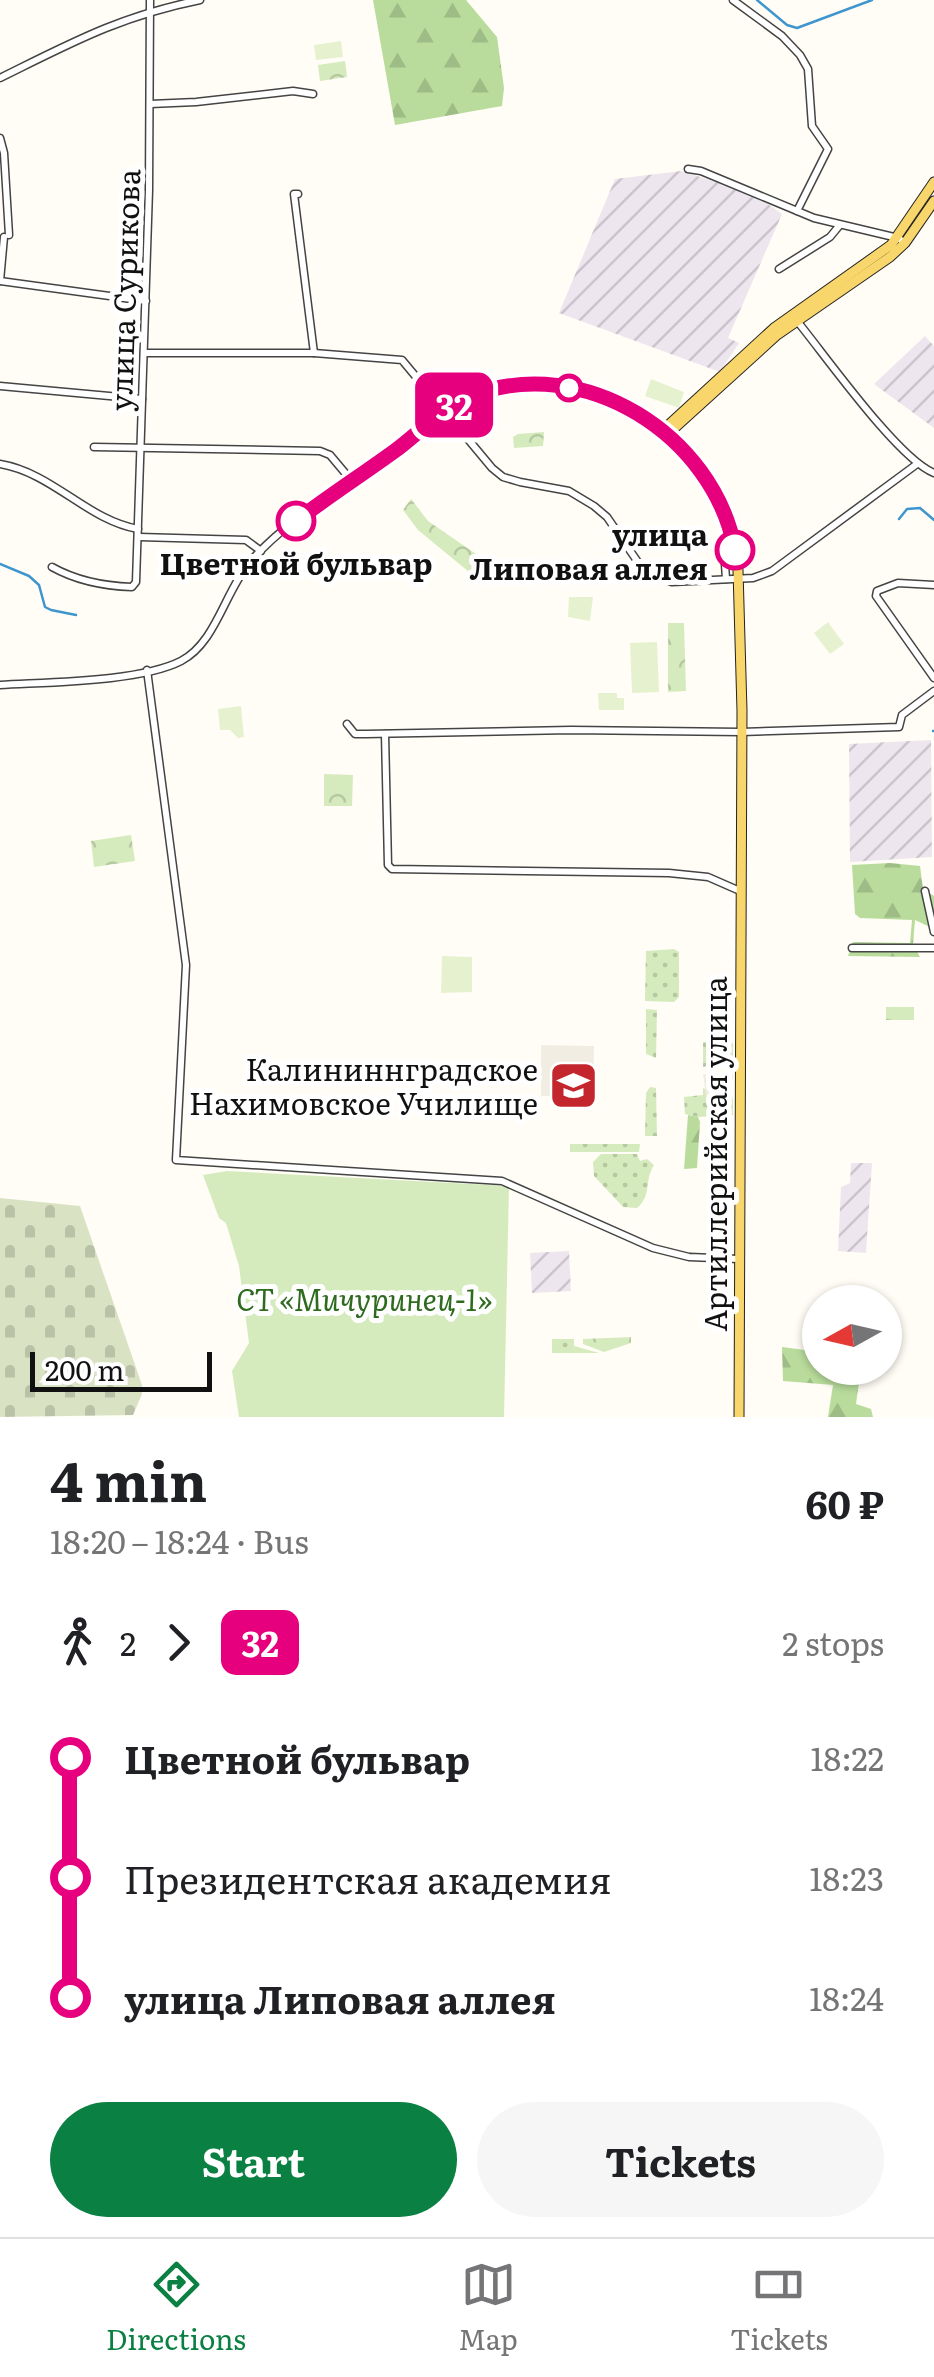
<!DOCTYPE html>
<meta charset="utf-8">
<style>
body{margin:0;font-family:Literata,serif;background:#f6f6f6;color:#202124;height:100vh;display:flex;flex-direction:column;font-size:38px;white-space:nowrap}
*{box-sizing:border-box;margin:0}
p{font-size:32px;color:#757577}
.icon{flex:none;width:55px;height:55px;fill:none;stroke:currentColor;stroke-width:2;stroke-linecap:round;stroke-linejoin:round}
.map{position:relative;height:1417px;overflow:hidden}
.panel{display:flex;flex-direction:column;background:#fff;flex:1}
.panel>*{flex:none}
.badge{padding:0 20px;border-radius:15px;font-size:35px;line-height:65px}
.needle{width:65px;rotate:262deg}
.buttons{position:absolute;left:802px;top:1285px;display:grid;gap:20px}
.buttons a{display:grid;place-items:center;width:100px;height:100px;border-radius:50%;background:#fff;box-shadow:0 2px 8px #0004;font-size:50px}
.scale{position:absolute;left:30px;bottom:25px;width:182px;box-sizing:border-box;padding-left:10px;border:5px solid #111;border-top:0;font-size:28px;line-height:35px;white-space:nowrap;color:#111;-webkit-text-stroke:8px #fff;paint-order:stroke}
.map>.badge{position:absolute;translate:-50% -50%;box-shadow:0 0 0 5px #fff}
.legs{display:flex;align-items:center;gap:15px;height:110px;padding:0 50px;font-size:32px}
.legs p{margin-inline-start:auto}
.summary{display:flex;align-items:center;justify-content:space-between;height:170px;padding:0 50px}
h1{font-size:55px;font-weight:700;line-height:75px}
.button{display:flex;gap:20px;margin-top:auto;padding:20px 50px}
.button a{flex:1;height:115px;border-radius:60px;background:#0b8043;color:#fff;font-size:40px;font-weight:700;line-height:115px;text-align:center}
.button a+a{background:#f6f6f6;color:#202124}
ul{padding:0 50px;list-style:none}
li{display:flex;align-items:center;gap:35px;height:120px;font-size:38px}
li i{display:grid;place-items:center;width:15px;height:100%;margin:0 12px;background:currentColor}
li i::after{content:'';width:25px;height:25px;margin:-12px;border:8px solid;border-radius:50%;background:#fff}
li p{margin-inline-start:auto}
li:first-child i{background:linear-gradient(#0000 50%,currentColor 0)}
li:last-child i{background:linear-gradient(currentColor 50%,#0000 0)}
.menu{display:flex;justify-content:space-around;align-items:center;height:140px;border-top:2px solid #e0e0e0;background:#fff;font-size:28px;color:#757577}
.menu a{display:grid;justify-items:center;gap:5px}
.menu .selected{color:#0b8043}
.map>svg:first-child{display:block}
.industrial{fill:url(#industrial-furrows)}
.grass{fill:url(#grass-dots)}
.forest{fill:url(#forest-firs)}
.cemetery{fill:url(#cemetery-stones)}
.park{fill:url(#park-crowns)}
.garden{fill:#d5ebbd}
.pitch{fill:#e6f2cf}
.plaza{fill:#f1ede2}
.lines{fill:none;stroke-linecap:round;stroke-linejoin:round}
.stream{stroke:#3f96cf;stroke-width:2.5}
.minor-casing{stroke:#444;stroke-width:9}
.major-casing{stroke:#222;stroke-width:11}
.minor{stroke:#fff;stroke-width:6}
.major{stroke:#f9d66b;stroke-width:9}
.line-1-casing{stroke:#fff;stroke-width:22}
.line-1{stroke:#e6007e;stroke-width:15}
.stop-1-dot{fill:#fff;stroke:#e6007e;stroke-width:5}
.labels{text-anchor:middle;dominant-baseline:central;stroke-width:10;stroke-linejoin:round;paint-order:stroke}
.street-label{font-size:30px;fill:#111;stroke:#fff}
.stop-label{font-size:30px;font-weight:bold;fill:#111;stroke:#fff;text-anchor:end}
.poi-label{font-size:30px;fill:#111;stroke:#fff;text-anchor:end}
.park-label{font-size:30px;font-style:italic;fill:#2f6b1f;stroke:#fff}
</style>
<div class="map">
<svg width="934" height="1417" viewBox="0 0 934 1417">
<defs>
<pattern id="industrial-furrows" width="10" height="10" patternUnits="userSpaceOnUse" patternTransform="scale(2.5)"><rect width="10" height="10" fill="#eee6ef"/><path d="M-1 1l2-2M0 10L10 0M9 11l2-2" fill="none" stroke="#cbc4cc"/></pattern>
<pattern id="grass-dots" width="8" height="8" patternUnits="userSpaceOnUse" patternTransform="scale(2.5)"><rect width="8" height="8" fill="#d5ebbd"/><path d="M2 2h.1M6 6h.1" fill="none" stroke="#b6c8a1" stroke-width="1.8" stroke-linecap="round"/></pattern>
<pattern id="forest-firs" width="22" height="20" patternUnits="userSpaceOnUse" patternTransform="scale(2.5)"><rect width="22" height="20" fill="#b9dc9c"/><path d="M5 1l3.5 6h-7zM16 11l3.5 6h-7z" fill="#9ebc85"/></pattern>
<pattern id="cemetery-stones" width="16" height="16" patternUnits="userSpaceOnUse" patternTransform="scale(2.5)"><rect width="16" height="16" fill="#d9e3c4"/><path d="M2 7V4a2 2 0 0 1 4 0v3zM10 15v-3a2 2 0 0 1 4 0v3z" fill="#b9c2a7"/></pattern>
<pattern id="park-crowns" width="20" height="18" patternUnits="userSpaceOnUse" patternTransform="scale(2.5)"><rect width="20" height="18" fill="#d5ebbd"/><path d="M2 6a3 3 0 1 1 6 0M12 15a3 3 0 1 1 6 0" fill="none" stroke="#b6c8a1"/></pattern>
</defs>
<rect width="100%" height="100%" fill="#fffdf5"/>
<g class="industrial">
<polygon points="681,171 732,187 765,202 782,214 728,338 739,343 720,372 559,313 615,179"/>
<polygon points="925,336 934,346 934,428 874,384"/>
<polygon points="931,740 932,857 850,862 849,744"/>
<polygon points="851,1163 872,1163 866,1253 838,1251 841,1187 850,1183"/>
<polygon points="569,1251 571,1291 532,1293 530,1253"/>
</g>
<g class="grass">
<polygon points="674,949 679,952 679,997 674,1002 645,1001 646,951"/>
<polygon points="646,1009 657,1010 656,1058 646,1054"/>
<polygon points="703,1042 733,1043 733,1068 708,1061 708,1066 703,1067"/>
<polygon points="650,1087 656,1088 657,1136 645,1136 646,1093"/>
<polygon points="703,1088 733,1100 733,1115 698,1117 685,1114 684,1097 703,1095"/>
<polygon points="570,1144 640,1144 639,1152 570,1152"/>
<path d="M601 1154H637L640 1161 647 1159 654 1165C644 1180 652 1196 637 1208L623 1207 594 1176 593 1162Z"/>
<polygon points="552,1339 574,1339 574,1346 599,1353 552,1353"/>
</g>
<g class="forest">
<polygon points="373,0 466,0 497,37 504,88 502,106 395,125"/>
<polygon points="890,863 920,866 923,889 934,896 934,929 915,920 913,944 920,957 848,956 853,942 910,943 912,920 860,918 855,914 852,865"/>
<polygon points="688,1115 698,1117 700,1122 697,1168 684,1169"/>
<polygon points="782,1347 820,1352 820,1368 861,1368 856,1404 871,1409 873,1417 828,1417 833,1385 783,1381"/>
</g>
<polygon class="cemetery" points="0,1198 80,1206 142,1385 142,1394 133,1415 0,1417"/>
<g class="park">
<polygon points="345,61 347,77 320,81 318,65"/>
<polygon points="544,432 543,446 514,448 513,437 518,434"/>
<polygon points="411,499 428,521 492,565 480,581 418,530 403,510"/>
<polygon points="668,623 684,623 686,691 668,692"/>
<polygon points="324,774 353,775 352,806 324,806"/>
<polygon points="131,835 135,861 94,867 91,841"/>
<rect x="886" y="1007" width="28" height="13"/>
<polygon points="631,1337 631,1343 604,1352 583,1344 583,1339"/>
</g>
<polygon class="garden" points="227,1171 509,1186 504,1417 239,1417 232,1371 249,1343 239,1266 226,1223 219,1218 203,1175"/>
<g class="pitch">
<polygon points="341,41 343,57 316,60 314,45"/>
<polygon points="651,379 684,392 679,408 645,396"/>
<polygon points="569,597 593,597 590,621 568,617"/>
<polygon points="828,622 844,644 830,654 814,633"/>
<polygon points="657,642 659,692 632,693 630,643"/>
<polygon points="598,693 617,693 617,698 624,698 624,710 599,710"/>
<polygon points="241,706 244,737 238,738 230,730 220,730 218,709"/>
<polygon points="442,956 472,957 472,992 441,993"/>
</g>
<g class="plaza">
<polygon points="541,1045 594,1046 593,1097 541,1096"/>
<polygon points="703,1074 733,1074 733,1079 727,1080 727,1096 733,1097 733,1100 728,1100 723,1107 712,1108 707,1103"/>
</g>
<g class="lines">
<g class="stream">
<polyline points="757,0 787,25 797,28 872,0"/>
<polyline points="899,519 907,509 920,508 934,520"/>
<polyline points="0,564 29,576 39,585 45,607 51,610 76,615"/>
<polyline points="933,731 934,731"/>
</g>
<defs>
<g id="minor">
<polyline points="733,0 782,36 800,55 808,69 812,126 828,149 797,211"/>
<path d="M0 78C71 43 120 16 200 0"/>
<polyline points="150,104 196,102 293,91 313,94"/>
<polyline points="0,138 4,153 9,235"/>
<polyline points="688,169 701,171 814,218 898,238 905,243"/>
<polyline points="298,194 294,194 314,353"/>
<polyline points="779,269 830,237 839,226"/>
<polyline points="0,281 146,301"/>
<polyline points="0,281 4,237"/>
<path d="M797 321C825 355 898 459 934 473"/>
<polyline points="145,353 314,353 402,360 492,468 503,477 520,482 569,491 594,506 607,517 644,571 672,582 753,578 772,571 917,464"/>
<polyline points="0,386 142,399"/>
<polyline points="94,447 320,451 330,455 351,480"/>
<path d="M0 464C53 473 87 520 138 529"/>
<polyline points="139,537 246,540 261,551"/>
<polyline points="725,564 726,579"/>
<path d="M52 567C77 581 103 586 132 587L136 582 149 190 150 0"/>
<polyline points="934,585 898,583 877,591 876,596 934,678"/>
<polyline points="147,670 186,965 176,1160 502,1181 653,1248 689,1257 739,1259"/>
<path d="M0 685C47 682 140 682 181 661 216 643 225 591 250 562 283 524 329 496 370 468 401 447 429 418 462 400 525 366 609 389 663 430"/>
<polyline points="347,724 355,734 366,734 571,730 741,732 899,727 902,715 934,691"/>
<polyline points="385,734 388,865 392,869 669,873 708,877 740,891"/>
<polyline points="925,891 934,932"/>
<polyline points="852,948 934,948"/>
</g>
<g id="major">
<polyline points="668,434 777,335 890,257 905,243 934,201"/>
<polyline points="739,1417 742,711 738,570 727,522 712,489 663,430 774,328 891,245 934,182"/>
</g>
</defs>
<use href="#minor" class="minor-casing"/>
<use href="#major" class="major-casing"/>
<use href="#minor" class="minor"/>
<use href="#major" class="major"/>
</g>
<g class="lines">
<defs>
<path id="line-1" d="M296 521C329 496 363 474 396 450 420 432 443 407 471 396 583 352 714 435 735 550"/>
</defs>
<use href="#line-1" class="line-1-casing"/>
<use href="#line-1" class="line-1"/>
</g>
<defs>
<symbol id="university-square" viewBox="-11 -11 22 22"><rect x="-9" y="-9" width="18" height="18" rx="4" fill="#c4262e" stroke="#fff"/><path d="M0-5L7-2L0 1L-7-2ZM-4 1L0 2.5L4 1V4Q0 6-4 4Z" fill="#fff"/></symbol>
</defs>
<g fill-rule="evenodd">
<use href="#university-square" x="546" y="1058" width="55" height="55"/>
</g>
<g class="stop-1-dot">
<circle cx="569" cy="388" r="12"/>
<circle cx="296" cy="521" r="18"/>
<circle cx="735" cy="550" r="18"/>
</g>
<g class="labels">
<g class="street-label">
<text transform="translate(123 290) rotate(-88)">улица Сурикова</text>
<text transform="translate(714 1154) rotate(-90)">Артиллерийская улица</text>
</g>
<g class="stop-label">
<text x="708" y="533">улица<tspan x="708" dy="34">Липовая аллея</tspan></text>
<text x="296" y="562" text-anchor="middle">Цветной бульвар</text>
</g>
<g class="poi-label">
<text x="538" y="1068">Калининнградское<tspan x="538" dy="34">Нахимовское Училище</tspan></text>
</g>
<g class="park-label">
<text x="364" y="1298">СТ «Мичуринец-1»</text>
</g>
</g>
</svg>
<div class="buttons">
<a><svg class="needle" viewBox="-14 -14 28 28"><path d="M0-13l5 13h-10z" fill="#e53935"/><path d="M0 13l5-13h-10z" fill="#757577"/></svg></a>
</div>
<div class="scale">200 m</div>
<b class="badge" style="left:454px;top:405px;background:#e6007e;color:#fff">32</b>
</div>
<section class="panel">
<div class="summary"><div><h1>4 min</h1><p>18:20 – 18:24 · Bus</p></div><b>60 ₽</b></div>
<div class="legs"><svg class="icon" aria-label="walk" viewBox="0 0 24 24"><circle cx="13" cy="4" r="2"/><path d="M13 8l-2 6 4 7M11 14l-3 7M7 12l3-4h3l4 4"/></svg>2<svg class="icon" aria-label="forward" viewBox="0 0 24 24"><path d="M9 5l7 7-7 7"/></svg><b class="badge" style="background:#e6007e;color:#fff">32</b><p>2 stops</p></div>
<ul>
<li><i style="color:#e6007e"></i><b>Цветной бульвар</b><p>18:22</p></li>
<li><i style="color:#e6007e"></i><span>Президентская академия</span><p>18:23</p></li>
<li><i style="color:#e6007e"></i><b>улица Липовая аллея</b><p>18:24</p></li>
</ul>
<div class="button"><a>Start</a><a>Tickets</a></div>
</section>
<nav class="menu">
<a class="selected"><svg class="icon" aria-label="directions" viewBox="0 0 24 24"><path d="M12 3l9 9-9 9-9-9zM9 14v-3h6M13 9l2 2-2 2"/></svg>Directions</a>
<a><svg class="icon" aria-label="map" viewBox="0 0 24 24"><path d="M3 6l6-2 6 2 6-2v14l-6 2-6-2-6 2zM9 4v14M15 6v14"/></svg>Map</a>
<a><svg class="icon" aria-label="tickets" viewBox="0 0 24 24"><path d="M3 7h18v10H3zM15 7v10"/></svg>Tickets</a>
</nav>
